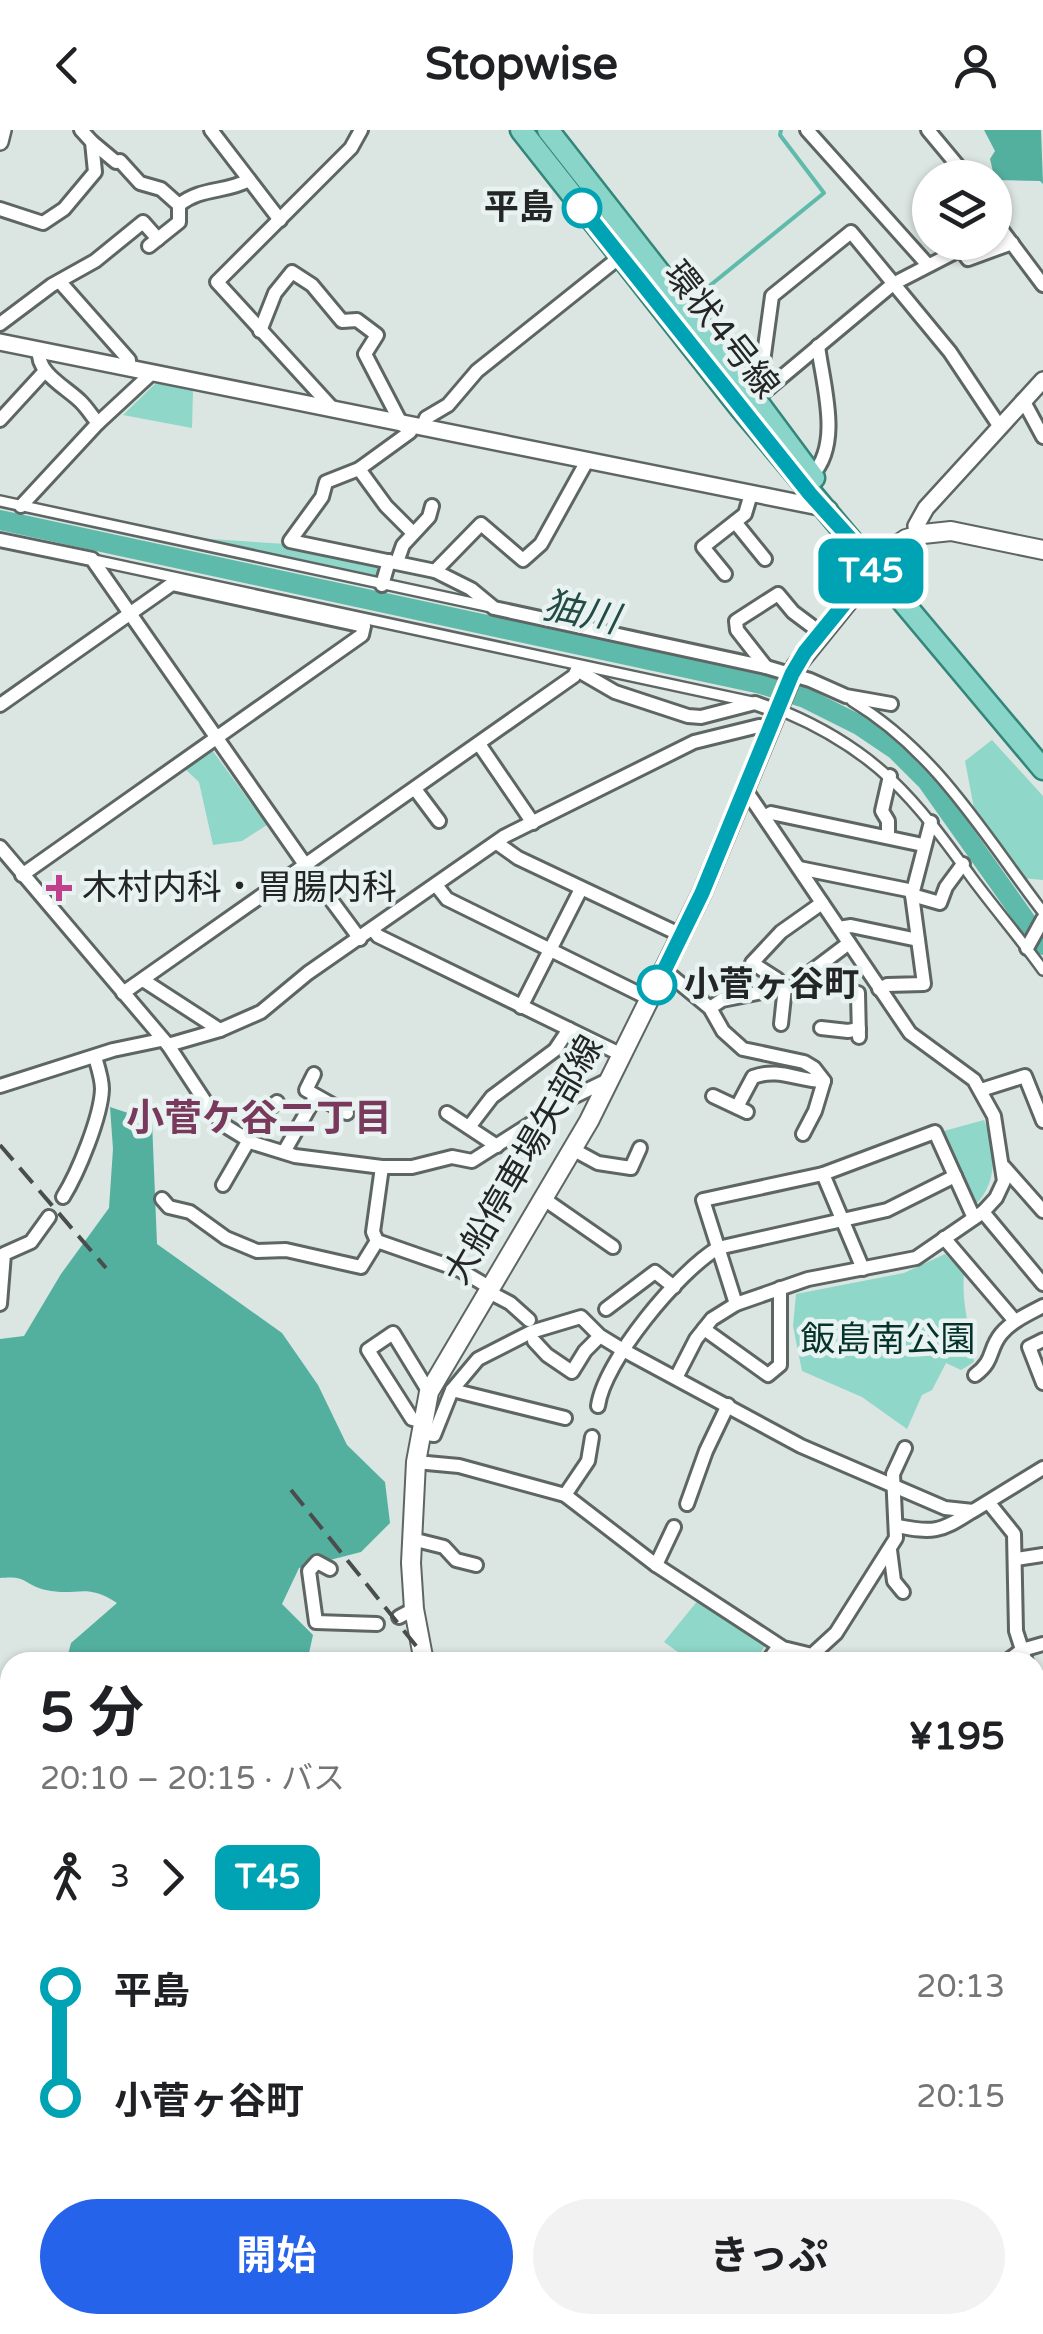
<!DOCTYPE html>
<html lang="ja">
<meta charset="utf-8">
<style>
body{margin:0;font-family:"Varela Round","Noto Sans JP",sans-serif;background:#f2f2f2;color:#202124;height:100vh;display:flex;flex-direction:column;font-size:38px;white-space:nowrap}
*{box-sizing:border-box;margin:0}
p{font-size:32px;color:#757577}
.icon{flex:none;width:55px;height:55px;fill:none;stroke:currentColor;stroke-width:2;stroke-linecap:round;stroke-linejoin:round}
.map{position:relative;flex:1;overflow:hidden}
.side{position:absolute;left:0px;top:1522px;width:1045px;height:682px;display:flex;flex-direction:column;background:#fff;border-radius:30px 30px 0 0;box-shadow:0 2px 8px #0004}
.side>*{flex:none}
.badge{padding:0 20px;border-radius:15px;font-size:35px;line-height:65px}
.fabs{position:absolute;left:912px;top:30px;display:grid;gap:20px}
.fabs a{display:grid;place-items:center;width:100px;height:100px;border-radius:50%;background:#fff;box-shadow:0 2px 8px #0004;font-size:50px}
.map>.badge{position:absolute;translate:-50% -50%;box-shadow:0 0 0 5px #fff}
.legs{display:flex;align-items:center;gap:15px;height:110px;padding:0 40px;font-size:32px}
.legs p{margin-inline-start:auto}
.overview{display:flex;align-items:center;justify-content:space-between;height:170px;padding:0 40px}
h1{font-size:55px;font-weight:700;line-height:75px}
.cta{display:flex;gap:20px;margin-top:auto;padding:20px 40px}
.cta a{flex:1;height:115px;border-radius:60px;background:#2563eb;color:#fff;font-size:40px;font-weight:700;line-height:115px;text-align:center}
.cta a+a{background:#f2f2f2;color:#202124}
ul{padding:0 40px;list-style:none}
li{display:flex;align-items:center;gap:35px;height:110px;font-size:38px}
li i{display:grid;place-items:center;width:15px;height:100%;margin:0 12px;background:currentColor}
li i::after{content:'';width:25px;height:25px;margin:-12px;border:8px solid;border-radius:50%;background:#fff}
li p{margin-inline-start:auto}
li:first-child i{background:linear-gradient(#0000 50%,currentColor 0)}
li:last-child i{background:linear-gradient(currentColor 50%,#0000 0)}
header{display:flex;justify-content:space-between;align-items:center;height:130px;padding:0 40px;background:#fff;font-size:45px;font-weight:700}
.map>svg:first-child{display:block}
.green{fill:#8ed7c9}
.forest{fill:#53b09f}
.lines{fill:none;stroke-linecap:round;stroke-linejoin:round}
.stream{stroke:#5ebaaa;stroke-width:4}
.river{stroke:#5ebaaa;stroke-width:20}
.pedestrian-casing{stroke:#5e6664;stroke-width:14}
.minor-casing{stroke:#5e6664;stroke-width:18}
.tertiary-casing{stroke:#5e6664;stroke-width:20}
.secondary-casing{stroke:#5e6664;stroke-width:22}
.primary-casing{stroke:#338679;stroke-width:25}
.pedestrian{stroke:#fff;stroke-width:9}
.minor{stroke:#fff;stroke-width:12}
.tertiary{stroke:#fff;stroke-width:15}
.secondary{stroke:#fff;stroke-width:18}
.primary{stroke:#89d5ca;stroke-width:20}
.rail{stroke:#494e4d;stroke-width:4;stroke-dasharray:20 10;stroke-linecap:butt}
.line-1-casing{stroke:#fff;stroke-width:22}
.line-1{stroke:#00a3b4;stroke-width:15}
.stop-1-dot{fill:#fff;stroke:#00a3b4;stroke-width:5}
.poi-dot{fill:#c0408c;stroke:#e8f2f0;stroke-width:4}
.labels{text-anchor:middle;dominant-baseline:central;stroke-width:9;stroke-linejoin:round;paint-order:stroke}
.stop-label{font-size:35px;font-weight:bold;fill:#232625;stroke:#e8f2f0;text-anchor:end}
.street-label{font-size:35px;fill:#232625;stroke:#e8f2f0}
.poi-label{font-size:35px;fill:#232625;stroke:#e8f2f0;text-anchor:start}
.park-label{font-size:35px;fill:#05332c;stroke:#e8f2f0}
.water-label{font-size:38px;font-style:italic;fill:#224c45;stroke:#e8f2f0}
.neighbourhood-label{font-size:38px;font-weight:bold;fill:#79395c;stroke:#e8f2f0}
</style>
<header><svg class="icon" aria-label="back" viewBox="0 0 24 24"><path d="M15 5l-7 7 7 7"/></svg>Stopwise<svg class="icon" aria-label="person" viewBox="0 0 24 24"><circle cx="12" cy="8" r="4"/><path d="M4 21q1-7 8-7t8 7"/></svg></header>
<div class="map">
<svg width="1043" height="2204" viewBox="0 0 1043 2204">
<rect width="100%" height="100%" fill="#dbe5e2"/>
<g class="green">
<polygon points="157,252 193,260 192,298 123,285"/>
<polygon points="180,407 286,414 386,433 380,452"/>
<polygon points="992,610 1043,666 1043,750 1022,748 974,678 965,631"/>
<polygon points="212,620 267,695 242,711 213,715 199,652 185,639"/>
<path d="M984 990C996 1018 998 1052 976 1074L944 1001Z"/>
<path d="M945 1124 964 1143C961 1176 971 1200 974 1232L961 1240 946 1233 932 1260 922 1265 907 1299 862 1267 802 1241 793 1196 796 1164 904 1143Z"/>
<polygon points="699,1469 765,1516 754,1532 692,1532 664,1512"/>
</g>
<g class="forest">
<polygon points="984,0 1041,0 1043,54 1040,51 995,50 990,29 995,21"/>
<path d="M110 977 152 991 157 1114 282 1203 318 1255 347 1315 385 1352 390 1393 361 1422 299 1438 282 1474 313 1505 307 1532H66L71 1513 117 1473C86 1452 77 1467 46 1460 24 1455 28 1445 0 1448V1209L24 1206 61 1144 109 1078 113 1019Z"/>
</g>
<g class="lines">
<g class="stream">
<polyline points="702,162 824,63 780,5 781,0"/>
<polyline points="0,2015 10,2000"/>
</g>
<polyline class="river" points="0,390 761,554 805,568 859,595 896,620 927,651 1043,815"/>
<defs>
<g id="pedestrian">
<polyline points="0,371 491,477"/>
<polyline points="94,430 752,572"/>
<path d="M852 571C937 622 984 705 1043 782"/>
<path d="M785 582C877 621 915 669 972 748 995 779 1020 808 1043 840"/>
</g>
<g id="minor">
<polyline points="211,0 280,90"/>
<polyline points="807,0 927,134"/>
<polyline points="928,0 968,48"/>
<polyline points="92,12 116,32 120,31 140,53 161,59 179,75 179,92 149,116"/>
<path d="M179 75C201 57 225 63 249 50"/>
<polyline points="0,79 43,93 64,79 95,42 92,12 81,0"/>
<polyline points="995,91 1043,155"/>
<polyline points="60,152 129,230 129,238"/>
<polyline points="0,194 52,155 95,131 143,92 158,109"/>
<polyline points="260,201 275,163 292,142 312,155 342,191 357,190 377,205 365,224 402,295"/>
<path d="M39 220C36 243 66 257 81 272 87 278 92 286 98 293"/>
<polyline points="769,258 763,232 772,166 851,102 950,222 1000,297"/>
<polyline points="765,261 893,154 961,119 968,129 1012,113"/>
<polyline points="1023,270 1043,307"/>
<polyline points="334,280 217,152 351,18 361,0"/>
<polyline points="0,290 45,241"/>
<polyline points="411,296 410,302 359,339 326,352 322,367 290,411 435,441 481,394 523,430 541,414 587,331"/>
<polyline points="422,298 426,288 448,275 477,241 621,126"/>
<polyline points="359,339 386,376 412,402"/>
<path d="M812 345C842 314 823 255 818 216"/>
<polyline points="21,376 98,293 152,243"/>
<polyline points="735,392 765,429"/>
<polyline points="0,410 92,429 306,736 360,809"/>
<polyline points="397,432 403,415 429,387 432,376"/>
<polyline points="435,441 471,459 494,478 766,537 810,550 846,566 891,574"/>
<polyline points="725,444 703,417 745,384 751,364"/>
<polyline points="382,455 389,431"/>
<polyline points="766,537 737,500 736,491 778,464 793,482 821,503"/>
<polyline points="0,575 172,454 364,496 362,505 22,745"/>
<polyline points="479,614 533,693"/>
<polyline points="415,659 439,691"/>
<polyline points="765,687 771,683 923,715"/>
<polyline points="888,707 888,691 882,681 890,646"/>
<polyline points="497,713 518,728 681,805"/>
<polyline points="0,717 168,915 212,982 227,997 253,1013 295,1026 382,1037 412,1037 452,1027 472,1031 573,967 610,949"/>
<polyline points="799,738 913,761"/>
<polyline points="436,755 447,769 650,869"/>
<polyline points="912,765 940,773 946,757 963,734"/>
<polyline points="839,798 851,796 918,810"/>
<polyline points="373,800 378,806 622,925"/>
<polyline points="1027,818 1043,789"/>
<polyline points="664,840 710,878 723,901 743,919 804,932 814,938 824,951 815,981 803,1004"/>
<polyline points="143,850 220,900"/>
<polyline points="799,854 804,847 849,813"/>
<polyline points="776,858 777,849 752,833 781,802 822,773"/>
<polyline points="879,859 887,855 924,854 912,765 931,692"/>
<polyline points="123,863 574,546 577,540 615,562 688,586 701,587 755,573 777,581"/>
<polyline points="521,877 581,759"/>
<polyline points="710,878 722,870 818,851 858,863 859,907"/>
<polyline points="781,894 785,857"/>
<polyline points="821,898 848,901 859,899"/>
<polyline points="168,915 220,900 261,882 308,843 505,706 694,612 759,596 771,597"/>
<polyline points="314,944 306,960 347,983"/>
<polyline points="0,956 113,920 161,910"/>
<polyline points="981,960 1025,946 1043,991"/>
<polyline points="713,966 747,982"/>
<path d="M737 977 753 947C780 937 797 951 824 951"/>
<polyline points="447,983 497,1016"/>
<polyline points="469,997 492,967 555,920 569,899"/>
<polyline points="246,1008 251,994 277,972"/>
<polyline points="574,1020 598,1033 631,1038 640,1018"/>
<polyline points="284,1022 316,966"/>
<polyline points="382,1037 373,1102 377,1111 460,1140 489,1157"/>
<polyline points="1004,1037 1043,1081"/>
<polyline points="823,1044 863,1139"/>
<polyline points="223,1055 249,1010"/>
<path d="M63 1067C78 1043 101 987 102 959 102 949 98 937 95 927"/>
<polyline points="162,1069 169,1077 190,1082 226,1108 257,1121 286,1120 361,1137 377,1111"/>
<polyline points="544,1069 613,1117"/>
<polyline points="983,1082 1043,1154"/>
<polyline points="944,1108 1015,1191"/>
<polyline points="487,1161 510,1173 529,1190"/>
<polyline points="0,1174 4,1124 31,1112 49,1087"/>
<polyline points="736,1174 703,1070 823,1044 935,1002 974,1088"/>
<polyline points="606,1179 655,1142 674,1157"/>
<polyline points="704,1199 768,1245 780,1235 780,1158"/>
<polyline points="1043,1210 1029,1217 1043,1253"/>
<polyline points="534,1211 547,1225 572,1242 585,1221 600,1206"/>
<path d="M975 1245C995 1230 988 1220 1001 1204 1012 1191 1028 1184 1043 1176"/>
<polyline points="677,1246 696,1209 712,1189 736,1174 808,1149 916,1128 983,1082 996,1068 1004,1051 994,986 974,950 910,903 745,659"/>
<polyline points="452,1260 565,1288"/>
<path d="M598 1276C604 1231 679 1141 718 1118L887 1080 955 1046"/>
<polyline points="421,1291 412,1289 368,1220 393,1203 429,1262"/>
<polyline points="420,1303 434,1305 452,1260 478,1229 531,1202 581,1187 600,1206 623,1220 801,1316 945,1378 973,1381 1043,1338"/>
<polyline points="416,1332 459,1336 565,1365 656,1435 783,1518 812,1525 836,1503 896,1408 893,1344 905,1318"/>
<polyline points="565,1365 588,1331 592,1307"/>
<polyline points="989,1373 1014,1404 1016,1501 1026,1532"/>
<polyline points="687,1374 706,1321 728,1275"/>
<path d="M897 1396C933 1403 940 1402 971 1382"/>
<polyline points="412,1409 444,1417 456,1430 476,1435"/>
<polyline points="890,1420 894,1451 903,1462"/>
<polyline points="1016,1429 1043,1425"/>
<polyline points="656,1435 674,1397"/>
<polyline points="330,1439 317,1432 309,1441 316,1492 377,1494"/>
<polyline points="399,1487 414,1479"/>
<polyline points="767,1532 779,1516"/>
<polyline points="1006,1532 1022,1520 1043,1514"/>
<polyline points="1035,1560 1043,1586"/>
<polyline points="0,1598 10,1621"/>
<polyline points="1035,1647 1043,1643"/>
<polyline points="0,1696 10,1691"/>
<polyline points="1035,1725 1043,1724"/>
<polyline points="1035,1774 1043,1773"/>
<polyline points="0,1804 10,1868"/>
<polyline points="1035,2004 1043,2001"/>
<polyline points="0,2051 10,2063"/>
<path d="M0 2070C11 2086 9 2102 0 2119"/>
<polyline points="0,2166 10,2169"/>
<polyline points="71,2195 80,2204"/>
<polyline points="211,2195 211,2204"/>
<polyline points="331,2195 342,2204"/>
<polyline points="714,2195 720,2199 738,2195"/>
<polyline points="839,2195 849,2204"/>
<polyline points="0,2201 1,2204"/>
</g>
<g id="tertiary">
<polyline points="0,12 3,0"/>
<polyline points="0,212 829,379"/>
<polyline points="920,405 916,396 926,378 1043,250"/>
<polyline points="1035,1833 1043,1830"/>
<polyline points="573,2195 595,2204"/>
<polyline points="370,2204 378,2195"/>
</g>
<g id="secondary">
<polyline points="424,1532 414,1479 411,1433 416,1332 429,1262 589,991 702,763 796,536 890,420 906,409 923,404 951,401 1043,420"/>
<polyline points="0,2048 10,2030"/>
</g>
<g id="primary">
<polyline points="521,0 741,279 1043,639"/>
<polyline points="548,0 699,193 814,348"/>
</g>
</defs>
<use href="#pedestrian" class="pedestrian-casing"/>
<use href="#minor" class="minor-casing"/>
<use href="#tertiary" class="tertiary-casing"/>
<use href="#secondary" class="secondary-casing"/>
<use href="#primary" class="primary-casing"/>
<use href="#pedestrian" class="pedestrian"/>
<use href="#minor" class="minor"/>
<use href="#tertiary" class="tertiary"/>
<use href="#secondary" class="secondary"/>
<use href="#primary" class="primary"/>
<g class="rail">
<polyline points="0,1015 106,1138"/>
<polyline points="291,1360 429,1532"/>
<polyline points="1035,1953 1043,1955"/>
</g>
</g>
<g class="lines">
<defs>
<polyline id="line-1" points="582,78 810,364 875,436 805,522 792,544 702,763 657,855"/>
</defs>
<use href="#line-1" class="line-1-casing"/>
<use href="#line-1" class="line-1"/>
</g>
<g class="stop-1-dot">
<circle cx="582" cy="78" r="18"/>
<circle cx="657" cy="855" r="18"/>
</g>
<path class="poi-dot" d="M54 743h10v10h10v10h-10v10h-10v-10h-10v-10h10z"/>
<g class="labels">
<g class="stop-label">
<text x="554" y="78">平島</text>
<text x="684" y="855" text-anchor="start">小菅ヶ谷町</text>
</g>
<g class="street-label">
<text transform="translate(721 200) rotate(52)">環状4号線</text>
<text transform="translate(524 1030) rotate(-60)">大船停車場矢部線</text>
</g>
<g class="poi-label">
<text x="82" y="758">木村内科・胃腸内科</text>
</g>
<g class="park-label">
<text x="888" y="1210">飯島南公園</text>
</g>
<g class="water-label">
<text transform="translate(581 483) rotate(12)">㹨川</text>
</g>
<g class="neighbourhood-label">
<text x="259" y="989">小菅ケ谷二丁目</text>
</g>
</g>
</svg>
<div class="fabs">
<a><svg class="icon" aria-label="layers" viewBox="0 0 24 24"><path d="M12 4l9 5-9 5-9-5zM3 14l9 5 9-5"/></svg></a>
</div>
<b class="badge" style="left:871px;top:441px;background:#00a3b4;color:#fff">T45</b>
<section class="side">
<div class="overview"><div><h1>5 分</h1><p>20:10 – 20:15 · バス</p></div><b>¥195</b></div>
<div class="legs"><svg class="icon" aria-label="walk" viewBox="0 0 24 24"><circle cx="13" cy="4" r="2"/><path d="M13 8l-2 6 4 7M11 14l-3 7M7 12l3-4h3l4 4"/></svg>3<svg class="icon" aria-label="forward" viewBox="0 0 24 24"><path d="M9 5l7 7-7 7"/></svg><b class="badge" style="background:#00a3b4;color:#fff">T45</b></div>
<ul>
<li><i style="color:#00a3b4"></i><b>平島</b><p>20:13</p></li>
<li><i style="color:#00a3b4"></i><b>小菅ヶ谷町</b><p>20:15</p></li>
</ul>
<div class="cta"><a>開始</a><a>きっぷ</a></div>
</section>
</div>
